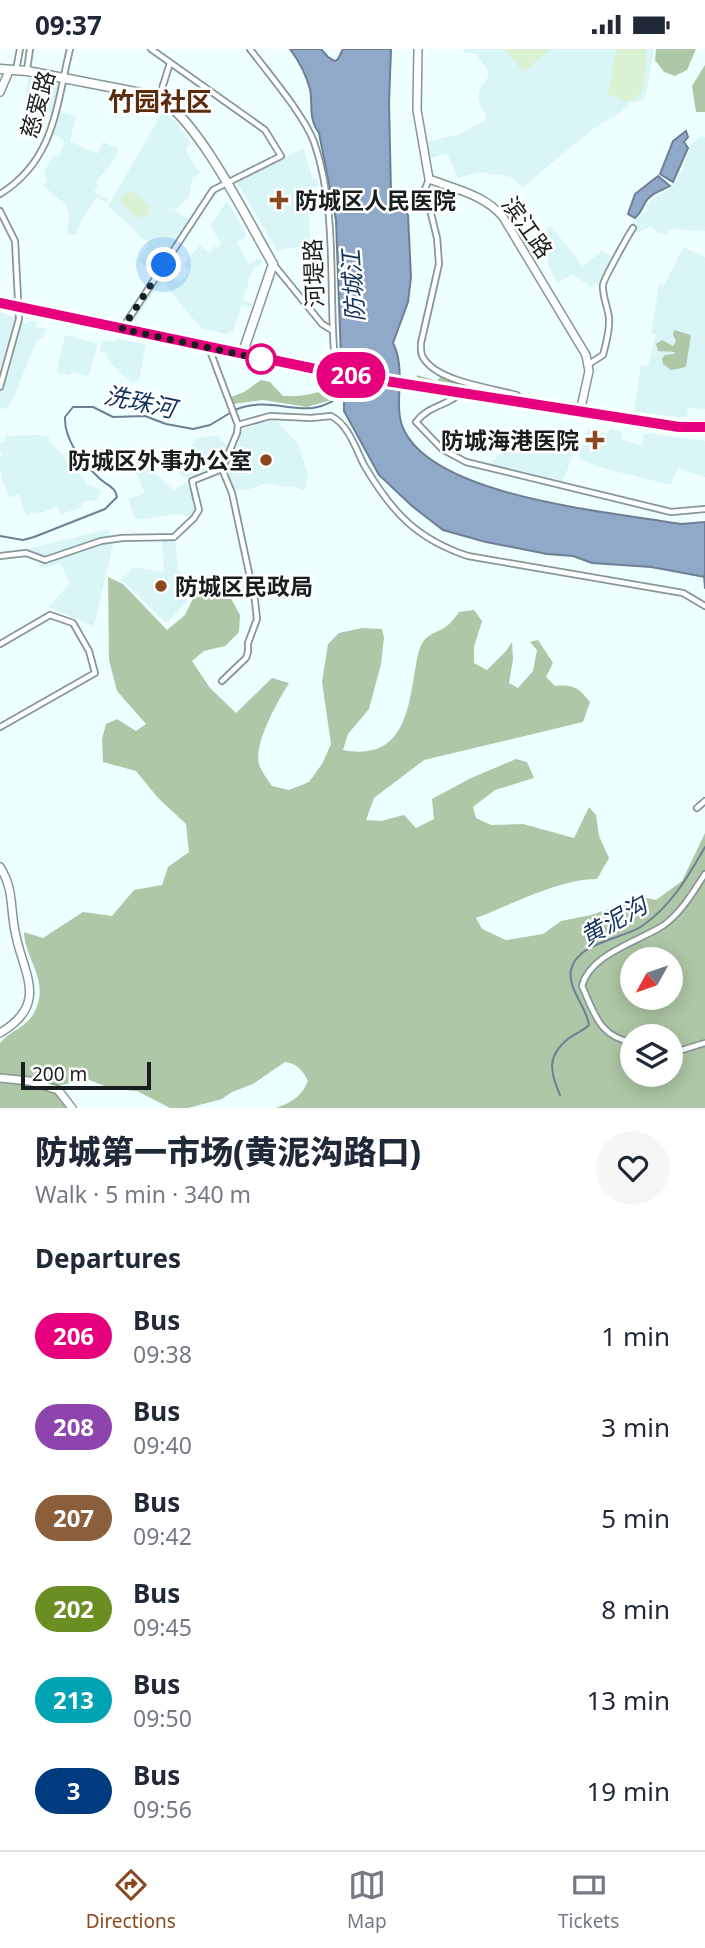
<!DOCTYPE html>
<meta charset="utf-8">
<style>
body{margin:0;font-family:"Noto Sans","Noto Sans SC",sans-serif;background:#f6f6f7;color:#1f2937;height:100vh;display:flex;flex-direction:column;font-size:26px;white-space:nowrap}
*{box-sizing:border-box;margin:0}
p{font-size:23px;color:#747a83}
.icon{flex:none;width:38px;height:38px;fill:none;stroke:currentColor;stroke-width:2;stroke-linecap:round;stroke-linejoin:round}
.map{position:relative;height:1059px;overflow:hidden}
.panel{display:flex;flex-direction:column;background:#fff;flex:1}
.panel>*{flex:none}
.badge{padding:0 14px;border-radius:23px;font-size:24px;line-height:46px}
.needle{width:46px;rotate:230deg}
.buttons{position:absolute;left:620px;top:898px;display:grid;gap:14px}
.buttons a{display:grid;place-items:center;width:63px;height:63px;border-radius:50%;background:#fff;box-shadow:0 4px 18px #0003;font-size:35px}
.scale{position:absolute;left:21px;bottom:18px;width:130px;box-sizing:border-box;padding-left:7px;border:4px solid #181e1e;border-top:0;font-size:19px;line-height:24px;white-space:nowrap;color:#181e1e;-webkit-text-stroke:5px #fff;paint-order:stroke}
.you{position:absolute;width:35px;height:35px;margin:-18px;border:5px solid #fff;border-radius:50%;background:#1a73e8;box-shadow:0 0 0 10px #1a73e833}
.map>.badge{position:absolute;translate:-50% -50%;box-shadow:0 0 0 4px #fff}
h2{padding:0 35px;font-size:26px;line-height:63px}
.round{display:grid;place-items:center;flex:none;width:74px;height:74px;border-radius:37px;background:#f6f6f7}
.headline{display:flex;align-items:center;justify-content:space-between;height:119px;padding:0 35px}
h1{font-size:33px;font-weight:800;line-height:52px}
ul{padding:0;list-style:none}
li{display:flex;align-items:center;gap:21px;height:91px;padding:0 35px}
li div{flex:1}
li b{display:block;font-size:26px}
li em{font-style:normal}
li .badge{min-width:77px;font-weight:700;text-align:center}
.status{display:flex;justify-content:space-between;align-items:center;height:49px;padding:0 35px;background:#fff;direction:ltr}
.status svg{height:19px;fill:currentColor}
.tabs{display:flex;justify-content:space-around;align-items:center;height:98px;border-top:2px solid #e0e1e3;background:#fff;font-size:19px;color:#747a83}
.tabs a{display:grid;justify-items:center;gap:4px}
.tabs .current{color:#8c481d}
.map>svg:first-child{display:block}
.built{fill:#daf5f5}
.green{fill:#dbf1d4}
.forest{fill:#aec7a6;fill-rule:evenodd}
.water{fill:#91a9c8;stroke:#6d7f95;stroke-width:2}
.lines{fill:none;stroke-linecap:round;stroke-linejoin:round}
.stream{stroke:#6d7f95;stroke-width:2}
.street-casing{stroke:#879696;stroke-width:8}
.secondary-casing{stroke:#879696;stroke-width:10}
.primary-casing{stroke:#879696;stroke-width:11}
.street{stroke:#fff;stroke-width:4.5}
.secondary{stroke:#fff;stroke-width:7}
.primary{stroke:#fff;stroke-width:8}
.line-casing{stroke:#fff;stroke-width:16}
.line{stroke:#e6007e;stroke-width:10}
.walk{stroke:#181e1e;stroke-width:7;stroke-dasharray:0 12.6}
.poi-dot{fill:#8c481d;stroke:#fff;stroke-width:2.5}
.stop-dot{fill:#fff;stroke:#e6007e;stroke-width:3.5}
.labels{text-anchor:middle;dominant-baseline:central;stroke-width:5;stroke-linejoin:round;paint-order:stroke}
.street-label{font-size:23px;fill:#181e1e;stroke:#fff}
.poi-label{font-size:23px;font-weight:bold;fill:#181e1e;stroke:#fff;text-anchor:start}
.water-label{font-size:24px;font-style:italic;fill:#14345e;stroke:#fff}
.quarter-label{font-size:26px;font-weight:bold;fill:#5b2c0e;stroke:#fff}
</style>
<div class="status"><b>09:37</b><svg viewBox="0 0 49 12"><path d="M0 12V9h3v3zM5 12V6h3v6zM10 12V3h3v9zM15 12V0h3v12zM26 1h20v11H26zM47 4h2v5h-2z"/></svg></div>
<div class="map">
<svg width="705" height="1059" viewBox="0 0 705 1059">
<rect width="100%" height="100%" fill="#eff"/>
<g class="built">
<polygon points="462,0 654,0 645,50 630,54 620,64 594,79 523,138 511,128 480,123 458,129 447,105 430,109 426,93 457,86 486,71 486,66 481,59 478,49 480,39 488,28 488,21 474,4 465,4"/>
<polygon points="29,28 59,34 53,64 32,57 33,51 25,49"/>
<polygon points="163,62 176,73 187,88 191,95 185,100 200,124 192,129 190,146 175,161 171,159 168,164 172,160 189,171 211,139 218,146 213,148 161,225 171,230 173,227 179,233 190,223 183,216 200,196 209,204 215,197 217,199 221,195 210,176 227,152 247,187 237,193 249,215 260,209 262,214 253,219 243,251 252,255 251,259 242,256 233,282 226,285 201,279 163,234 155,241 135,272 126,266 155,223 138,212 149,194 136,185 138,184 108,157"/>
<polygon points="58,63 76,67 70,92 97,105 103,93 119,100 111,116 95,133 98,136 94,143 108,151 107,154 97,148 82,171 76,186 67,185 69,167 66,157 43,136 47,132 44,122 54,106 60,107 64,91 53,85"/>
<polygon points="701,87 705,89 705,182 670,180 666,185 656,183 652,177 637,184 631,174 645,163 650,152 672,138 684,118 690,96"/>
<polygon points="303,99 313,130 318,130 319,137 309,139 312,160 309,162 310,192 306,193 306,197 283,200 278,203 237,134"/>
<polygon points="547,178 553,179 582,217 602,202 614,208 599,236 595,234 592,239 572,225 558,234 548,217"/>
<polygon points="683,198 705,208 705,360 688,359 687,369 634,363 641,316 648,317 656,285 651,284 659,235 663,236 667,231"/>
<polygon points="0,264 16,268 0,326"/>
<polygon points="29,272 37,273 36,278 47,280 46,283 43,288 36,293 11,355 5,360 0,359 0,345 21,273 28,275"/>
<polygon points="65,286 97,295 89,327 71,323 70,326 56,324"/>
<polygon points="117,290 146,295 139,331 132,334 111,315 105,304 100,303 102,291 116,293"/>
<polygon points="274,369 299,396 308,426 305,440 303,441 292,437 283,438 266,434 247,441 233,441 225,422 232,400 238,395 241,382 261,372"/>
<polygon points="539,378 578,391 563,433 486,418 507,399 518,405"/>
<polygon points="589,378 608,385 610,380 622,383 621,391 642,396 644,384 705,392 705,428 678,419 671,436 602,419 578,409"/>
<polygon points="36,386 49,388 49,392 70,414 72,413 86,435 101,441 97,451 83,453 80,459 61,465 58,458 37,465 36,463 26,466 19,445 10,449 1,429 3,427 0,422 0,409 3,405 0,402 0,395 5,391 5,387"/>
<polygon points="218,386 229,400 224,414 217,419 193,430 183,428 176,421 197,389"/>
<polygon points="143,408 151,420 174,442 186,433 189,439 192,437 197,455 197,463 193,468 175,465 136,471 128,450 145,444 130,411"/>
<polygon points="108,480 113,496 94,577 48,558 70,534 60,514 43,519 27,500"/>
<polygon points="175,490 178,519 183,529 192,525 198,529 187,550 188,552 166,574 121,530 133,518 164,523 162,492"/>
</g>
<g class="green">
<polygon points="504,0 551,0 523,23"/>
<polygon points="616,0 645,0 647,4 643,41 633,51 624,52 615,47 608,47"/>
<path d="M128 142C137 143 149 153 149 162L146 168H136L122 155 121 148Z"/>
</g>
<g class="forest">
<polygon points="656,0 696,0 687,21 675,27 664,23 655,11"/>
<polygon points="705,16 705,63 696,63 692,37"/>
<polygon points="674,281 691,286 686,318 671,321 663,315 662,309 665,306 674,305 675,303 658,302 656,295 662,291 673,297 676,292 673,286"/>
<polygon points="417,326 437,332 441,327 504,346 416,332"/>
<path d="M343 330 352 331V337L335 350 307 358 263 351 233 355 231 348 244 343 261 331 270 333 283 347C304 348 327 344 343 330Z"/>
<path d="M108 528 123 535 167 581 185 566 198 539 209 528 222 533 240 566 239 583 225 597 204 602 192 612 210 639 236 664 272 629 289 634C278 652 251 698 260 718 263 725 268 731 272 737L289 741 309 733 322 715 331 695 322 633 328 595 339 584 362 579 382 580 384 589 381 615 369 660 348 685 343 701C401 712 408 666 415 621 417 612 418 598 425 590 430 585 439 582 444 579 450 575 455 569 459 563L474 561 482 572 474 598V614L487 621 506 602 512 593 513 610 509 634 518 639 533 622 537 601 530 593 538 591 553 614 546 628 555 637C573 635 579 639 590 653L583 673 424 711 374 749 366 771 381 772 404 766 416 779 434 770 432 750 471 729 516 710 527 713 534 729 495 741 473 758 476 769 491 776 523 775 574 789 589 758 596 766 599 787 609 809 597 830C559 830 511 856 476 869L482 880 506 891 543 885 561 872 591 866 620 856 647 849 656 851 682 832 705 784V1059H276C292 1053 301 1048 308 1032 303 1022 297 1014 285 1013L253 1035 232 1043 222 1050 188 1059H170L137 1042 112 1040 87 1030 58 1037 70 1059H0V994C9 982 26 979 34 964 51 931 25 912 24 883L43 889 83 863 112 867 134 841 162 836 168 818 189 803 186 775 158 749 136 722 103 713 102 690 106 675 117 670 136 682 146 675 117 642 109 611ZM632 910H670V948H632ZM632 987H670V1026H632Z"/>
</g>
<g class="water">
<path d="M290 0H321L328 8 335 12 338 10 343 0H391L389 54 391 143 408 166 411 228 408 253 393 294C408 324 391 359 405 383 440 449 612 463 681 475L705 473V528L651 518 592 514 573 507 547 505 486 493 443 481 412 457 379 426 344 362V345L352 337V320L341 310 336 171 319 84C308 69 313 57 310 40 306 26 299 12 290 0Z"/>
<polygon points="686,82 688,88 684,93 688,99 673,133 660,125 673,92"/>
<path d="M658 127 670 137C661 142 649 145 645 154 641 161 641 164 635 169L628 165 635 145Z"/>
</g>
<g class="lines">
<g class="stream">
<path d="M235 361C276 343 307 378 345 343"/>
<path d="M0 487 23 491 34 488 105 460 117 448C116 438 106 436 99 429 82 413 64 392 65 368L73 358H93L113 368 145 367 166 375 193 380 210 376 230 364"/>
<polyline points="704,526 705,539"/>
<path d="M560 1046C550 1023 546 1007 569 989 576 984 583 982 589 976 587 959 567 939 571 921 577 893 623 890 642 877 671 857 688 828 705 798"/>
</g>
<defs>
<g id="street">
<path d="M250 0C268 24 304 66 314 93 337 159 329 233 334 301"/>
<polyline points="16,21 20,0"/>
<polyline points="27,21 30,0"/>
<polyline points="159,49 170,14"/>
<path d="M429 130 425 140 437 189 439 215 421 294C421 300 420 305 424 310 439 333 492 339 517 346L521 353"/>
<path d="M0 145C55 111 56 57 70 0"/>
<polyline points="0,162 15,192 19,270 0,338"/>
<polyline points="274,216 322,275 332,281"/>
<polyline points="122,280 213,141 281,107 265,81 151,0"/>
<polyline points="209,299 238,376 237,384 222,420 232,444 255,552 257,570 248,594 248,603 246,609 222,632"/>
<path d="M589 315 603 306C606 294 610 282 609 269 608 259 602 246 603 236 603 231 629 185 633 179"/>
<path d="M460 345C446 357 428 357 416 373L442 400 466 413 671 463 705 460"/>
<path d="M238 376 270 367 311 369 331 367C348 375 356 400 364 416 391 462 416 490 468 507L683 544 705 557"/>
<polyline points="0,507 26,504 45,511 101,492 122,489 174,488 194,469 199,461 192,432 222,420"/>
<polyline points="0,595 50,566 73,574 89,602 95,624 0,678"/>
<polyline points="697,759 705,752"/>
<path d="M632 993C599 988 594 963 582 937 590 905 638 893 664 876 682 863 693 843 705 825"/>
<polyline points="670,999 682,1001 705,994"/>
</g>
<g id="secondary">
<path d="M418 0 417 61 429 130C455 140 485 146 503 168L586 306 589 322 580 363"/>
<polyline points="0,43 9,22"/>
<path d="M0 818C14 840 10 858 15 882 22 924 51 954 0 984"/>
<polyline points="0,1029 29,1032 58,1041 72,1059"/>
</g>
<g id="primary">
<path d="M0 20 27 22 141 44C148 46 156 48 162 51 201 76 248 172 273 215L242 306"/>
<polyline points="0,254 335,324 679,378 705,378"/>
</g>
</defs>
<use href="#street" class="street-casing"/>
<use href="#secondary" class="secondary-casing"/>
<use href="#primary" class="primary-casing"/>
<use href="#street" class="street"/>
<use href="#secondary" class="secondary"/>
<use href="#primary" class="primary"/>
</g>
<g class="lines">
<defs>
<polyline id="line" points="0,254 335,324 679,378 705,378"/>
</defs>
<use href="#line" class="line-casing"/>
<use href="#line" class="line"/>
<polyline class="walk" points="164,216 122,280 261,310"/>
</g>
<g class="poi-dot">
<path d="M275.5 140.5h7v7h7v7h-7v7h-7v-7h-7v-7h7z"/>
<path d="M591.5 380.5h7v7h7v7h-7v7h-7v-7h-7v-7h7z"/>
<circle cx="266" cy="411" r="7"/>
<circle cx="161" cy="537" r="7"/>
</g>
<circle class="stop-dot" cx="261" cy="310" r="14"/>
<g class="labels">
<g class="street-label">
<text transform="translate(37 55) rotate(-74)">慈爱路</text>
<text transform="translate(528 178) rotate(55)">滨江路</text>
<text transform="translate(313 224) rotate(-92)">河堤路</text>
</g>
<g class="poi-label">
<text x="295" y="151">防城区人民医院</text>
<text x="579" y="391" text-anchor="end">防城海港医院</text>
<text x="252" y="411" text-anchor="end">防城区外事办公室</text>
<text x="175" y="537">防城区民政局</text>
</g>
<g class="water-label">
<text transform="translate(352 237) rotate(-94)">防城江</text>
<text transform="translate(140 352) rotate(12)">洗珠河</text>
<text transform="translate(613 871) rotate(-30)">黄泥沟</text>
</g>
<g class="quarter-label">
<text x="160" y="52">竹园社区</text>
</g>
</g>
</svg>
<div class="buttons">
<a><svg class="needle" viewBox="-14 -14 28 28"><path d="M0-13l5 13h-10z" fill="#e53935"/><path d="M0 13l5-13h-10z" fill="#747a83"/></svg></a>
<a><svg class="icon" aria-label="layers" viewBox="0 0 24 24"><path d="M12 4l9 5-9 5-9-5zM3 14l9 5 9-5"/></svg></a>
</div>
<div class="scale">200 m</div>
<div class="you" style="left:164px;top:216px"></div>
<b class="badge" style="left:351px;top:326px;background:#e6007e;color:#fff">206</b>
</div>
<section class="panel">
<div class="headline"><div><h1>防城第一市场(黄泥沟路口)</h1><p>Walk · 5 min · 340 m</p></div><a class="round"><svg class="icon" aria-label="heart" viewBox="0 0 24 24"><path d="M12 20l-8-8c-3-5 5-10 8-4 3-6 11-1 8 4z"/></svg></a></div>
<h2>Departures</h2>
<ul>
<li><span class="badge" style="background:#e6007e;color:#fff">206</span><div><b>Bus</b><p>09:38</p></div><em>1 min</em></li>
<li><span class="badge" style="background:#8e44ad;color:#fff">208</span><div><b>Bus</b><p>09:40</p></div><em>3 min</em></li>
<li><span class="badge" style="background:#8b5e3c;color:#fff">207</span><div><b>Bus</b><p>09:42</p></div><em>5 min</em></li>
<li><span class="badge" style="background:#6b8e23;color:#fff">202</span><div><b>Bus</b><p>09:45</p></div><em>8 min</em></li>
<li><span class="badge" style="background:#00a3b4;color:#fff">213</span><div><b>Bus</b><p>09:50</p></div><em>13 min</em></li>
<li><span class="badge" style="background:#003b80;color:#fff">3</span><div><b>Bus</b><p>09:56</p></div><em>19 min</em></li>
</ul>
</section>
<nav class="tabs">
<a class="current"><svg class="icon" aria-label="directions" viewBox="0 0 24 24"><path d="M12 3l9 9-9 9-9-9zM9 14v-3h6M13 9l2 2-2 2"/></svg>Directions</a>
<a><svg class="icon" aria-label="map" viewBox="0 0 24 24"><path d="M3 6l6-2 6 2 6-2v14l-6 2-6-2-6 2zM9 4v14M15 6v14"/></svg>Map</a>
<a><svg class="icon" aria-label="tickets" viewBox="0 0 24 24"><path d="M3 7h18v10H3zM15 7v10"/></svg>Tickets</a>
</nav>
